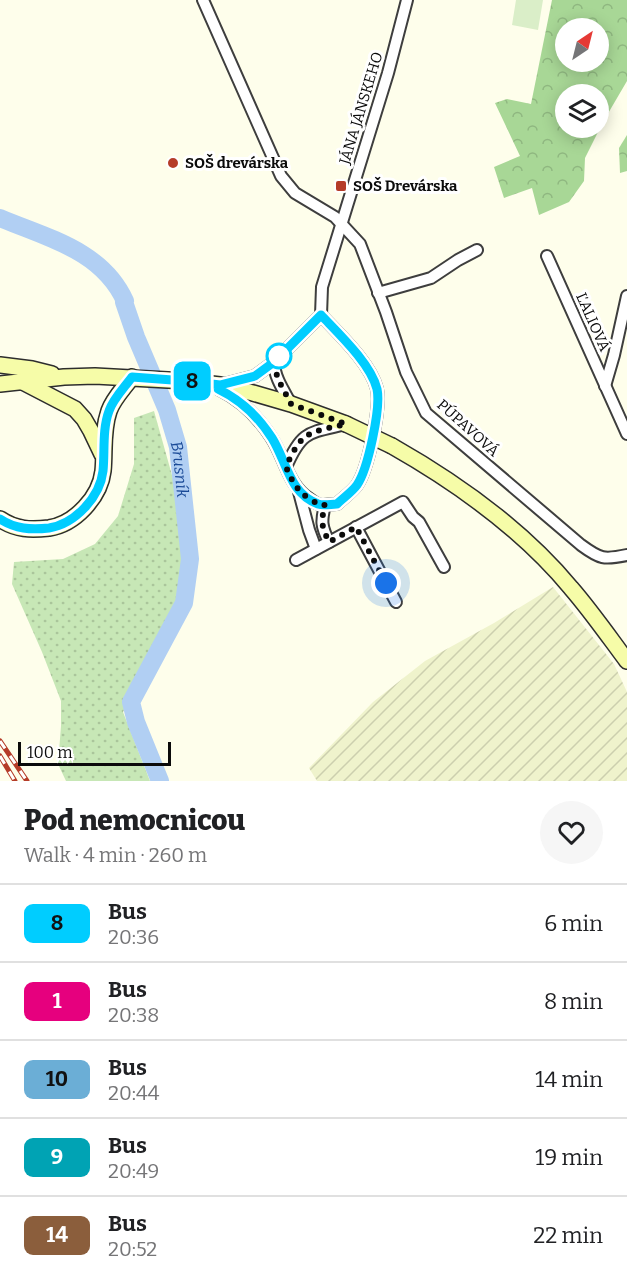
<!DOCTYPE html>
<meta charset="utf-8">
<style>
body{margin:0;font-family:Bitter,serif;background:#f6f6f6;color:#202124;height:100vh;display:flex;flex-direction:column;font-size:22px;white-space:nowrap}
*{box-sizing:border-box;margin:0}
p{font-size:20px;color:#757577}
.icon{flex:none;width:33px;height:33px;fill:none;stroke:currentColor;stroke-width:2;stroke-linecap:round;stroke-linejoin:round}
.map{position:relative;height:781px;overflow:hidden}
.panel{display:flex;flex-direction:column;background:#fff;flex:1}
.panel>*{flex:none}
.badge{padding:0 12px;border-radius:9px;font-size:21px;line-height:39px}
.needle{width:39px;rotate:35deg}
.tools{position:absolute;left:555px;top:18px;display:grid;gap:12px}
.tools a{display:grid;place-items:center;width:54px;height:54px;border-radius:50%;background:#fff;box-shadow:0 3px 15px #0003;font-size:30px}
.scale{position:absolute;left:18px;bottom:15px;width:153px;box-sizing:border-box;padding-left:6px;border:3px solid #0b0b0b;border-top:0;font-size:16px;line-height:21px;white-space:nowrap;color:#0b0b0b;-webkit-text-stroke:4px #fff;paint-order:stroke}
.you{position:absolute;width:30px;height:30px;margin:-15px;border:4px solid #fff;border-radius:50%;background:#1a73e8;box-shadow:0 0 0 9px #1a73e833}
.map>.badge{position:absolute;translate:-50% -50%;box-shadow:0 0 0 3px #fff}
.round{display:grid;place-items:center;flex:none;width:63px;height:63px;border-radius:32px;background:#f6f6f6}
.overview{display:flex;align-items:center;justify-content:space-between;height:102px;padding:0 24px}
h1{font-size:28px;font-weight:800;line-height:45px}
ul{padding:0;list-style:none}
li{display:flex;align-items:center;gap:18px;height:78px;padding:0 24px;border-top:2px solid #e0e0e0}
li div{flex:1}
li b{display:block;font-size:22px}
li em{font-style:normal}
li .badge{min-width:66px;font-weight:700;text-align:center}
.map>svg:first-child{display:block}
.farmland{fill:url(#farmland-furrows)}
.forest{fill:url(#forest-crowns);fill-rule:evenodd}
.garden{fill:url(#garden-dots)}
.pitch{fill:#daeec8}
.lines{fill:none;stroke-linecap:round;stroke-linejoin:round}
.river{stroke:#b1cff3;stroke-width:18}
.minor-casing{stroke:#3e3e3e;stroke-width:14}
.secondary-casing{stroke:#2d2d2d;stroke-width:18}
.minor{stroke:#fff;stroke-width:10}
.secondary{stroke:#f6fca8;stroke-width:15}
.rail-casing{stroke:#b53c29;stroke-width:5}
.rail{stroke:#fff;stroke-width:3;stroke-dasharray:9;stroke-linecap:butt}
.secondary-bridge-casing{stroke:#2d2d2d;stroke-width:18;stroke-linecap:butt}
.secondary-bridge{stroke:#f6fca8;stroke-width:15}
.line-casing{stroke:#fff;stroke-width:14}
.line{stroke:#00cdff;stroke-width:9}
.walk{stroke:#0b0b0b;stroke-width:6;stroke-dasharray:0 10.8}
.poi-dot{fill:#b53c29;stroke:#fff;stroke-width:2}
.stop-dot{fill:#fff;stroke:#00cdff;stroke-width:3}
.labels{text-anchor:middle;dominant-baseline:central;stroke-width:6;stroke-linejoin:round;paint-order:stroke}
.street-label{font-size:15px;fill:#0b0b0b;stroke:#fff}
.poi-label{font-size:15px;font-weight:bold;fill:#0b0b0b;stroke:#fff;text-anchor:start}
.water-label{font-size:16px;font-style:italic;fill:#1a4a97;stroke:#fff}
</style>
<div class="map">
<svg width="627" height="781" viewBox="0 0 627 781">
<defs>
<pattern id="farmland-furrows" width="10" height="10" patternUnits="userSpaceOnUse" patternTransform="scale(1.5)"><rect width="10" height="10" fill="#eff3cc"/><path d="M-1 1l2-2M0 10L10 0M9 11l2-2" fill="none" stroke="#cccfae"/></pattern>
<pattern id="forest-crowns" width="20" height="18" patternUnits="userSpaceOnUse" patternTransform="scale(1.5)"><rect width="20" height="18" fill="#a8d796"/><path d="M2 6a3 3 0 1 1 6 0M12 15a3 3 0 1 1 6 0" fill="none" stroke="#8fb780"/></pattern>
<pattern id="garden-dots" width="8" height="8" patternUnits="userSpaceOnUse" patternTransform="scale(1.5)"><rect width="8" height="8" fill="#c7e7b6"/><path d="M2 2h.1M6 6h.1" fill="none" stroke="#aac59b" stroke-width="1.8" stroke-linecap="round"/></pattern>
</defs>
<rect width="100%" height="100%" fill="#fefeeb"/>
<polygon class="farmland" points="553,587 614,664 627,692 627,781 317,781 309,768 373,702 425,661 494,623"/>
<g class="forest">
<path d="M552 0H627V81L603 122 585 158 584 181 569 202 539 215 532 188 504 198 494 167 520 156 495 103 507 99 531 104ZM566 28H598V62H566ZM566 94H598V128H566Z"/>
<polygon points="627,135 627,171 620,173 619,148"/>
</g>
<polygon class="garden" points="154,411 177,493 185,591 123,712 150,781 66,781 58,764 61,726 61,701 42,652 12,584 14,562 63,559 95,544 118,516 134,464 134,418"/>
<polygon class="pitch" points="516,0 543,0 538,30 512,25"/>
<g class="lines">
<path class="river" id="s1" d="M0 218C47 238 102 250 125 301L124 302 136 337 167 410 178 447 190 559 184 603 131 702 136 722 160 781"/>
<defs>
<g id="minor">
<path d="M203 0 281 176 295 193 335 217 360 244 386 312 406 372 426 413 581 545C600 559 604 560 627 555"/>
<polyline points="547,256 627,434"/>
<polyline points="378,293 431,278 458,260 477,250"/>
<path d="M274 362C274 377 284 391 291 404"/>
<polyline points="224,384 255,376 274,362 321,315"/>
<polyline points="605,386 614,355 627,296"/>
<path d="M220 390C242 401 258 417 271 437 285 458 288 486 310 499 314 502 318 505 323 505 327 505 332 504 337 504 343 498 352 492 357 485 368 469 381 408 377 389 371 364 339 334 321 315L322 287 388 73 407 0"/>
<path d="M286 467C302 430 309 433 346 424"/>
<polyline points="299,492 309,530 316,549"/>
<path d="M325 505C321 521 321 526 329 542"/>
<polyline points="356,527 396,602"/>
<polyline points="296,560 403,502 413,517 419,522 444,567"/>
</g>
<g id="secondary">
<polyline points="0,365 32,369 52,374"/>
<polyline points="21,381 75,409 84,419 91,431 102,454"/>
<polyline points="0,384 64,377 95,376 186,381 220,385 253,393 291,404 346,424"/>
<path d="M392 446C459 484 522 529 571 588 591 611 609 637 627 661"/>
<path d="M0 519C16 530 31 530 49 528 75 524 100 497 103 471 105 452 102 431 109 411 113 399 124 388 132 377"/>
</g>
</defs>
<use href="#minor" class="minor-casing"/>
<use href="#secondary" class="secondary-casing"/>
<use href="#minor" class="minor"/>
<use href="#secondary" class="secondary"/>
<defs>
<g id="rail">
<polyline points="0,741 27,781"/>
<polyline points="0,756 15,781"/>
</g>
</defs>
<use href="#rail" class="rail-casing"/>
<use href="#rail" class="rail"/>
<defs>
<polyline id="secondary-bridge" points="346,424 392,446"/>
</defs>
<use href="#secondary-bridge" class="secondary-bridge-casing"/>
<use href="#secondary-bridge" class="secondary-bridge"/>
</g>
<g class="lines">
<defs>
<path id="line" d="M0 519C15 529 31 530 49 528 75 524 100 497 103 471 105 452 102 430 109 411 113 399 124 388 132 377L186 381 220 385 255 376 274 362 321 315C339 334 371 364 377 389 381 408 368 469 357 485 352 492 343 498 337 504 331 504 324 506 318 504 289 493 287 462 272 438 258 416 241 400 218 389"/>
</defs>
<use href="#line" class="line-casing"/>
<use href="#line" class="line"/>
<path class="walk" d="M279 356 283 352 274 362V368L281 385 291 404 346 424C309 433 302 430 286 467 292 481 297 491 310 499 316 503 319 505 325 505 321 521 321 526 329 542L356 527 386 583"/>
</g>
<g class="poi-dot">
<circle cx="173" cy="163" r="6"/>
<rect x="335" y="180" width="12" height="12" rx="3"/>
</g>
<circle class="stop-dot" cx="279" cy="356" r="12"/>
<g class="labels">
<g class="street-label">
<text transform="translate(361 108) rotate(-73)">JÁNA JÁNSKEHO</text>
<text transform="translate(593 322) rotate(66)">ĽALIOVÁ</text>
<text transform="translate(468 428) rotate(42)">PÚPAVOVÁ</text>
</g>
<g class="poi-label">
<text x="185" y="163">SOŠ drevárska</text>
<text x="353" y="186">SOŠ Drevárska</text>
</g>
<g class="water-label">
<text stroke="none"><textPath href="#s1" startOffset="333">Brusník</textPath></text>
</g>
</g>
</svg>
<div class="tools">
<a><svg class="needle" viewBox="-14 -14 28 28"><path d="M0-13l5 13h-10z" fill="#e53935"/><path d="M0 13l5-13h-10z" fill="#757577"/></svg></a>
<a><svg class="icon" aria-label="layers" viewBox="0 0 24 24"><path d="M12 4l9 5-9 5-9-5zM3 14l9 5 9-5"/></svg></a>
</div>
<div class="scale">100 m</div>
<div class="you" style="left:386px;top:583px"></div>
<b class="badge" style="left:192px;top:381px;background:#00cdff;color:#111">8</b>
</div>
<section class="panel">
<div class="overview"><div><h1>Pod nemocnicou</h1><p>Walk · 4 min · 260 m</p></div><a class="round"><svg class="icon" aria-label="heart" viewBox="0 0 24 24"><path d="M12 20l-8-8c-3-5 5-10 8-4 3-6 11-1 8 4z"/></svg></a></div>
<ul>
<li><span class="badge" style="background:#00cdff;color:#111">8</span><div><b>Bus</b><p>20:36</p></div><em>6 min</em></li>
<li><span class="badge" style="background:#e6007e;color:#fff">1</span><div><b>Bus</b><p>20:38</p></div><em>8 min</em></li>
<li><span class="badge" style="background:#6baed6;color:#111">10</span><div><b>Bus</b><p>20:44</p></div><em>14 min</em></li>
<li><span class="badge" style="background:#00a3b4;color:#fff">9</span><div><b>Bus</b><p>20:49</p></div><em>19 min</em></li>
<li><span class="badge" style="background:#8b5e3c;color:#fff">14</span><div><b>Bus</b><p>20:52</p></div><em>22 min</em></li>
</ul>
</section>
